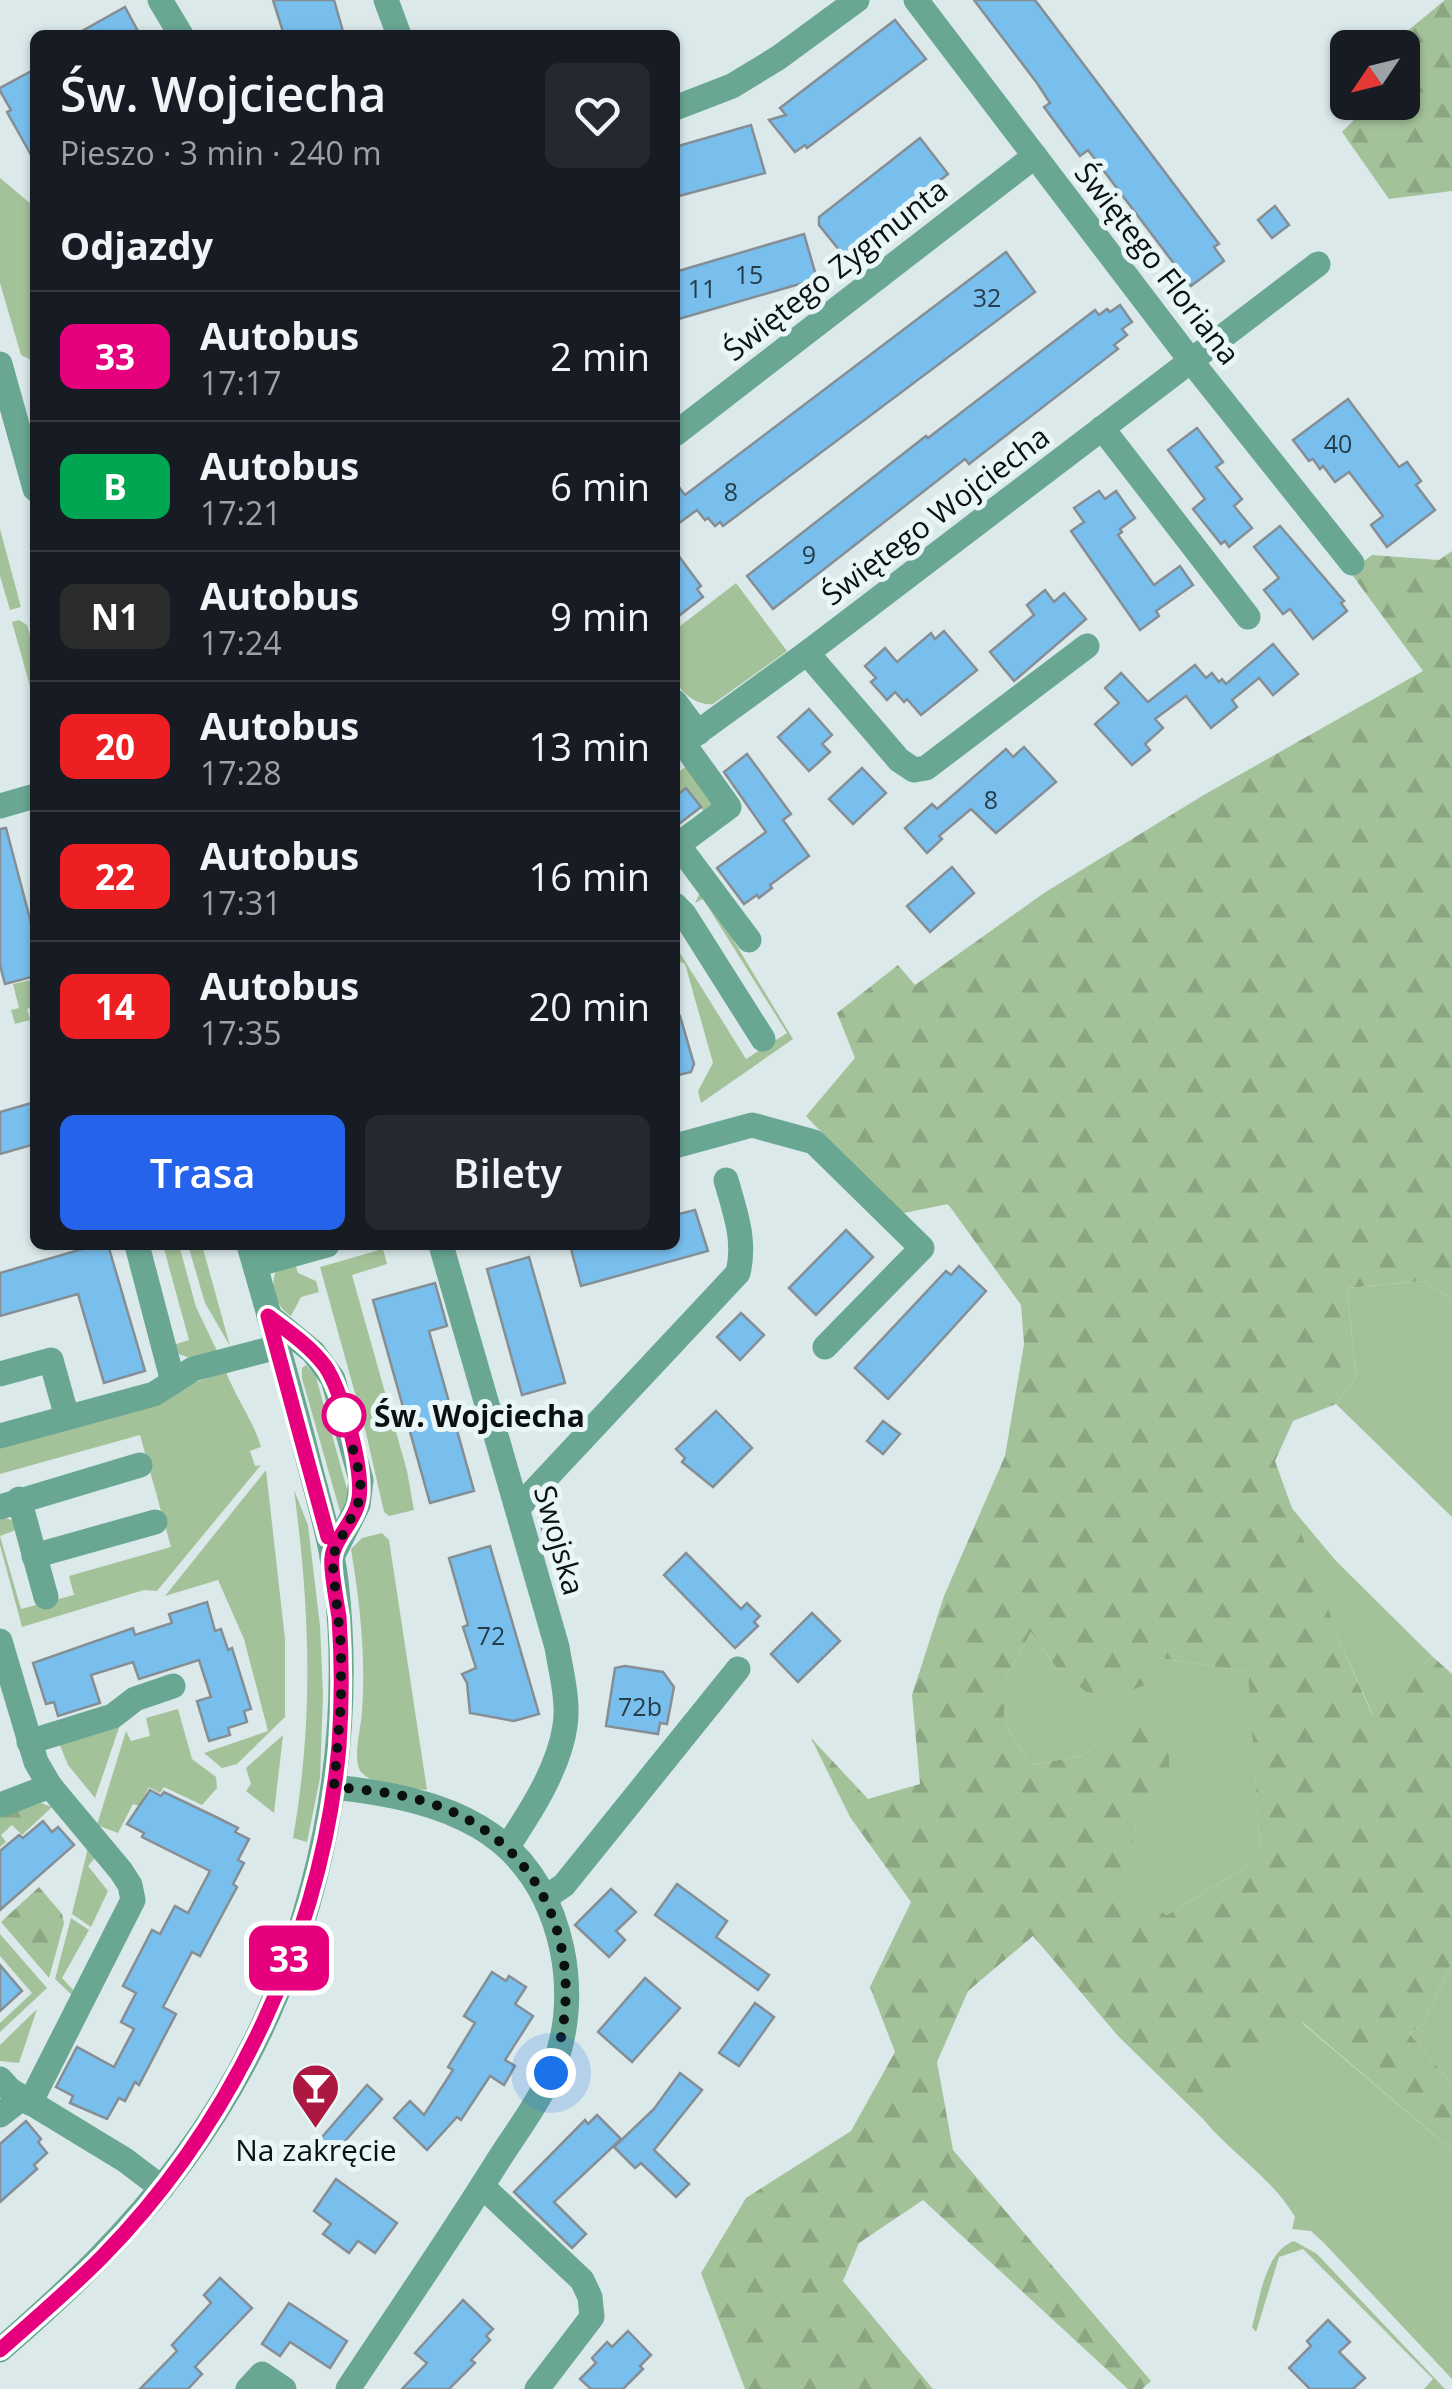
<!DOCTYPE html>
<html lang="pl">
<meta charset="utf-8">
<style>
body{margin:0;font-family:"Open Sans",sans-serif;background:#242831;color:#f1f3f6;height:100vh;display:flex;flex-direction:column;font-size:38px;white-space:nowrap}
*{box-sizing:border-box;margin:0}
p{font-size:32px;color:#9ea1a6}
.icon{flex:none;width:55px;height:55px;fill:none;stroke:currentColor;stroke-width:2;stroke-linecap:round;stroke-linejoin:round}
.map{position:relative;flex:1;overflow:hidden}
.panel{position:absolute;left:30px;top:30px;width:650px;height:1220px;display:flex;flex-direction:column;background:#171b24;border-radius:15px;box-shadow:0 2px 8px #0004}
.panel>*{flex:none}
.badge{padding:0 20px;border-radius:15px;font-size:35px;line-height:65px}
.needle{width:65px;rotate:235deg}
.tools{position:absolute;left:1330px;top:30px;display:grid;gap:20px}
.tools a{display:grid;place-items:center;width:90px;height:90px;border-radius:15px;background:#171b24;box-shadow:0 2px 8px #0004;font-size:50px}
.you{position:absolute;width:50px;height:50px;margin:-25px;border:8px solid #fff;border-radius:50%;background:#1a73e8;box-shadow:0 0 0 15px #1a73e833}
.map>.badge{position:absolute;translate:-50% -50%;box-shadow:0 0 0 5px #fff}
h2{padding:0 30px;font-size:38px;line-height:90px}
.round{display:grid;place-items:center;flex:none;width:105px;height:105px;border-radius:15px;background:#242831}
.summary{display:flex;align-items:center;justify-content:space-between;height:170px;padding:0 30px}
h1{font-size:48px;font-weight:600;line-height:75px}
.button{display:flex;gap:20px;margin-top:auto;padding:20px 30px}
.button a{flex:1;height:115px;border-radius:15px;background:#2563eb;color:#fff;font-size:40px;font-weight:600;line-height:115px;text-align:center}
.button a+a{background:#242831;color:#f1f3f6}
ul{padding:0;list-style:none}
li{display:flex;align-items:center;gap:30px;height:130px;padding:0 30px;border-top:2px solid #363941}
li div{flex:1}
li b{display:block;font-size:38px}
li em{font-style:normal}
li .badge{min-width:110px;font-weight:700;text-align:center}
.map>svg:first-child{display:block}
.grass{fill:#a4c29a}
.forest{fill:url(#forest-firs);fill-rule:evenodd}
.building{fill:#78bfee;stroke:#858e94;stroke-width:2.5}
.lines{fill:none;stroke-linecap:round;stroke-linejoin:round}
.minor{stroke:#69a793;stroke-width:25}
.line-casing{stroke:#fff;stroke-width:22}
.line{stroke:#e6007e;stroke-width:15}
.walk{stroke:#0b1010;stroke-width:10;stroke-dasharray:0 18}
.stop-dot{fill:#fff;stroke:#e6007e;stroke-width:5}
.labels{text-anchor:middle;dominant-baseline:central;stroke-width:10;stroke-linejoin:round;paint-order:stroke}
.number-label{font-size:25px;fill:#263c48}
.street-label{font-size:30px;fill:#0b1010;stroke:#e9f6f8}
.stop-label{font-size:30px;font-weight:bold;fill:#0b1010;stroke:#e9f6f8;text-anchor:start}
.poi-label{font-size:30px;fill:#0b1010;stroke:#e9f6f8}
</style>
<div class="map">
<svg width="1452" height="2389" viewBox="0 0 1452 2389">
<defs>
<pattern id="forest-firs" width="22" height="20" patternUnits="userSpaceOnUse" patternTransform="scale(2.5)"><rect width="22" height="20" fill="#a4c29a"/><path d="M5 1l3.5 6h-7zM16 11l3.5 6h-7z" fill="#8ca684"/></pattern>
</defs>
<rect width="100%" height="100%" fill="#dbe9ea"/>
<g class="grass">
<polygon points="0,178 31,204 35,213 35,362 21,355 0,283"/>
<polygon points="0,529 21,607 10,610 0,576"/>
<path d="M736 583 787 651 713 704C698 706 681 694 675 679 671 666 675 643 675 630Z"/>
<polygon points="19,620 27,625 35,652 35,704 12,622"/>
<polygon points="687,766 717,803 704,812 687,789 675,797 675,775"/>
<polygon points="702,888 793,1039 701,1103 698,1091 713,1063 685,964 675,959 675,945 746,1059 787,1033 703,899 695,903"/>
<polygon points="35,979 35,1006 27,1009 30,1020 15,1024 11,1010 19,1008 13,984"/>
<polygon points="163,1245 179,1245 196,1307 217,1351 190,1358 179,1354 173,1345 189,1340"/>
<polygon points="188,1245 202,1245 230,1346 205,1303"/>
<polygon points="383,1249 387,1264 352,1275 407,1471 414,1510 389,1516 384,1512 366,1433 320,1267"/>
<path d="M295 1263 298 1273 316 1281 319 1292 301 1297 291 1316C277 1308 269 1287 276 1271Z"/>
<polygon points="1422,1281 1452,1299 1452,1517 1336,1404 1356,1378 1347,1288"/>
<polygon points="306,1365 316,1377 350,1500 341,1515 302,1378 302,1368"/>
<path d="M226 1372C236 1398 253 1420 261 1447L250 1451 255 1466 261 1465 157 1591 144 1590 22 1627 0 1545V1515L13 1521 16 1530 0 1536 21 1609 74 1595 69 1576 171 1547 140 1435 0 1474V1446Z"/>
<polygon points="266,1470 285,1639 285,1717 237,1764 222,1768 204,1753 268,1731 244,1639 218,1580 165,1596"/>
<path d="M294 1490 308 1525 320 1626 323 1694 320 1778 307 1842 293 1838C314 1718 310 1611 294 1490Z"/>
<polygon points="1290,1506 1336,1561 1432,1656 1373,1715 1341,1644"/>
<path d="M382 1533 389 1540 427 1790C409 1787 373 1787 361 1772 352 1760 361 1728 362 1712 366 1656 360 1604 351 1549L362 1538Z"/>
<polygon points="1031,1632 1058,1670 1160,1658 1249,1672 1260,1848 1243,1869 1167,1915 1126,1892 1135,1827 1168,1768 1133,1713 1082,1756 1030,1765 1004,1722 1004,1682"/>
<polygon points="178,1709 192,1759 216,1777 217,1788 202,1805 164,1787 160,1793 149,1787 139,1806 133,1804 118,1833 97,1825 126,1731 131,1741 150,1736 146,1718"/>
<polygon points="121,1722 95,1798 68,1765 59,1743"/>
<polygon points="283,1735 274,1813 246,1791 251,1784 246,1768"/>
<polygon points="88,1848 98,1854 88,1866 108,1891 91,1927 72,1914"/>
<polygon points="71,1918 89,1930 62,1978 75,1992 73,1996 55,1979"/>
<polygon points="0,1934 47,1988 0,2032 0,2023 32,1993 0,1956"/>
<polygon points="1452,1962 1452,2084 1409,2033 1423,2025"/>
<polygon points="37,2009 19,2063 0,2061 0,2045"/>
<path d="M1302 2023 1452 2150V2379L1324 2243 1311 2231 1292 2229 1295 2217C1273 2179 1231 2153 1203 2119Z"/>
<path d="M1294 2241 1317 2254 1445 2389H1424L1433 2379 1303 2249 1279 2257 1256 2332 1252 2327C1260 2300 1264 2252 1294 2241Z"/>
</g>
<g class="forest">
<polygon points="1445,0 1452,0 1452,191 1389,199 1342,132 1371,103 1402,102 1402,48 1388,47"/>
<path d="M1452 551V1299L1422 1281 1347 1288 1356 1378 1336 1404 1293 1421 1275 1461 1341 1644 1372 1714 1432 1656 1452 1674V1962L1423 2025 1409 2033 1452 2084V2150L1303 2023 1203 2119 1118 2036 1033 1936 968 1991 937 2062 953 2150 1151 2381 1142 2389H1128L923 2200 859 2243 843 2281 933 2389H745L701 2273 746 2198 851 2131 895 2052 870 1987 911 1902 850 1817 811 1738 868 1799 920 1784 912 1695 944 1596 1005 1456 1024 1344 1021 1305 948 1204 899 1214 806 1116 855 1058 837 1013 898 965 915 985 1044 893 1202 796 1423 671 1350 572 1372 555 1439 560ZM1031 1632 1058 1670 1098 1701 1149 1684 1160 1658 1248 1672 1260 1847 1243 1869 1167 1915 1127 1892 1135 1827 1169 1768V1729L1133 1712 1082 1756 1030 1765 1004 1722V1682Z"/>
<polygon points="41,1803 52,1807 22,1835 12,1825 1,1835 6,1842 0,1847 0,1816"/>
<polygon points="39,1887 62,1914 64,1923 49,1978 1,1922"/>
</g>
<g class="building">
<polygon points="273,0 334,0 344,35 284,35"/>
<polygon points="974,0 1035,0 1219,244 1214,247 1224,261 1191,286 1088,150 1080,156 1044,107 1050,103 1037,83"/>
<polygon points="125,7 140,35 75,35"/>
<polygon points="895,20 926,59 807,148 805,145 795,152 769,120 786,115 780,108"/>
<polygon points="35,69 35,162 7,112 11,110 0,91 0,88"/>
<polygon points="751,125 765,173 675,197 675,147"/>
<polygon points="920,138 948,174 844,256 819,225 819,217"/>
<polygon points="1275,206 1289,225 1272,238 1258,220"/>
<polygon points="804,234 817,279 675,320 675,272"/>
<polygon points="1006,252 1035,292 723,526 720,522 715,526 708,518 705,520 697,510 675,526 675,482 685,495"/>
<polygon points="1120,305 1132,322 1122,329 1127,335 1114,345 1118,349 969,464 965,459 773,609 747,576 926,436 928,438 1095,310 1099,315 1107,309 1110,312"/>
<polygon points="1348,399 1399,467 1407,462 1421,481 1416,485 1435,510 1387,547 1371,525 1383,516 1349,472 1335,482 1323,466 1320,469 1313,459 1309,461 1293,440"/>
<polygon points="1197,428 1223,462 1216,467 1242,499 1234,506 1252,528 1229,547 1225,541 1221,544 1193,509 1205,499 1168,450"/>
<polygon points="1099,491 1105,499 1116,491 1135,518 1120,529 1122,532 1118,535 1154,585 1180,566 1193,585 1156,611 1159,616 1140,630 1071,531 1084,522 1074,508"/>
<polygon points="1280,526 1344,601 1341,603 1347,611 1313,639 1290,609 1283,614 1264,590 1279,578 1254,547"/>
<polygon points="675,551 701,586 697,589 703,597 675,619"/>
<polygon points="1045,590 1054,602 1064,593 1086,619 1014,681 990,652 1034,615 1027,605"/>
<polygon points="944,631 977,670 921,715 907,699 904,702 895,692 887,700 871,682 876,678 865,666 885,648 897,662 931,633 935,639"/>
<polygon points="1273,644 1298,674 1273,695 1259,678 1232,700 1237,707 1211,728 1186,696 1155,719 1163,728 1145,744 1150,750 1132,765 1095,724 1119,703 1105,688 1121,673 1148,702 1195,665 1206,678 1212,673 1219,682 1222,679 1226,684"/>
<polygon points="809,709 832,735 822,744 830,752 809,771 778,737"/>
<polygon points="1024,747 1056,782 996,833 971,809 939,836 942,839 927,853 905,828 932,804 937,809 1006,749 1013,757"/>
<polygon points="747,754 791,814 783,820 809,856 770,885 772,888 759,898 757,895 744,904 717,868 766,832 724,772"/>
<polygon points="862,768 886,793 853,824 829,799"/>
<polygon points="686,788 701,807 675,827 675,797"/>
<polygon points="6,828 35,938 35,976 5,984 0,965 0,829"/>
<polygon points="952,867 974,893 930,932 907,906"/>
<polygon points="680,1016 694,1064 691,1072 675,1076 675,1017"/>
<polygon points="35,1102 35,1144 0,1154 0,1112"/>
<polygon points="695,1210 708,1251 581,1286 570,1245 675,1245 675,1215"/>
<polygon points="846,1230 873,1257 816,1315 789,1288"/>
<polygon points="96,1245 108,1245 145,1371 104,1383 78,1294 0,1316 0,1273"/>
<polygon points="529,1257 565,1383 522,1395 487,1269"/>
<polygon points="959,1266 986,1291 888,1399 855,1368 946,1271 951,1275"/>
<polygon points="435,1283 447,1326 429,1331 474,1491 430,1503 373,1300"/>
<polygon points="741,1313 764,1335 740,1360 717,1337"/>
<polygon points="716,1411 752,1448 713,1487 682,1462 685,1458 676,1449"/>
<polygon points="883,1421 900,1434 883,1454 867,1441"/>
<polygon points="557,1508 562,1526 543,1532 538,1514"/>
<polygon points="490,1546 539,1714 514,1721 470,1713 467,1683 462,1674 476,1668 463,1627 468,1625 449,1558"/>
<polygon points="686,1553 741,1609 747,1603 760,1616 754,1622 758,1626 735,1648 664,1575"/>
<polygon points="207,1602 215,1631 221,1629 228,1650 232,1648 251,1709 244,1711 247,1722 228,1728 230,1735 209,1741 197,1701 211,1697 199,1660 139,1679 133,1662 91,1675 100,1703 58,1716 54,1702 46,1704 33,1663 133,1628 135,1635 172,1623 169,1614"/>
<polygon points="812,1613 840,1641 798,1682 771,1654"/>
<polygon points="625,1666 663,1672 674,1687 667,1724 660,1723 658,1734 606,1726 615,1668"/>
<polygon points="150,1790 161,1796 164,1792 218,1818 238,1828 235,1832 249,1839 238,1860 244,1863 233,1884 237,1887 200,1956 192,1952 163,2007 176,2014 139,2085 135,2082 125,2101 119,2098 107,2119 70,2103 73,2096 56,2087 77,2047 114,2067 134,2029 121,2022 136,1993 123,1986 152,1930 160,1934 175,1906 188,1913 210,1871 142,1837 144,1833 127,1824"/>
<polygon points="43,1821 52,1832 58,1827 74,1845 0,1910 0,1851 19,1835 23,1838"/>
<polygon points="677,1884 727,1921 716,1937 769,1975 758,1990 655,1915"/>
<polygon points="611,1889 636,1912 616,1931 625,1940 609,1957 575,1925"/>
<polygon points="0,1965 22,1991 0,2011"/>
<polygon points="492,1972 506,1981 509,1976 526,1987 515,2004 533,2016 505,2060 515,2066 504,2085 490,2076 461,2120 457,2117 427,2150 394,2118 410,2101 424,2115 453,2070 448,2067 475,2023 464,2016"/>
<polygon points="645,1978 680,2008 632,2062 598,2032"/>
<polygon points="755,2003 774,2017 739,2066 719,2053"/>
<polygon points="680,2073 702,2090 654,2150 689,2184 676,2197 641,2163 635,2168 614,2147 654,2109"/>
<polygon points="367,2085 382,2099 331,2157 316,2144"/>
<polygon points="597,2115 621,2139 554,2202 586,2234 572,2248 514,2192 585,2120 588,2124"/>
<polygon points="26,2121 41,2139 38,2142 47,2153 34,2165 37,2169 0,2202 0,2144"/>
<polygon points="336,2179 397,2223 375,2253 358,2241 349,2253 323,2234 331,2224 314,2211"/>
<polygon points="220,2278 252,2308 195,2367 202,2374 188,2389 140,2389 177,2351 172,2345 211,2303 204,2295"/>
<polygon points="463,2300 493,2329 486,2336 490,2340 471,2360 475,2363 449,2389 402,2389 427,2363 415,2353"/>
<polygon points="289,2303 347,2341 330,2368 290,2342 280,2356 262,2344"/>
<polygon points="1328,2320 1350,2342 1339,2352 1365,2378 1353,2389 1310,2389 1289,2368 1311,2346 1307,2341"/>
<polygon points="628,2331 651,2355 640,2366 643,2369 623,2389 591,2389 580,2379 596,2363 592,2358 607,2342 612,2347"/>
</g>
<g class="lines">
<g class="minor">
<polyline points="160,0 181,35"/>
<polyline points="386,0 399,35"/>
<polyline points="916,0 1191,361 1352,563"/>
<polyline points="675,108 732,86 778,58 857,0"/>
<polyline points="0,364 35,489"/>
<polyline points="1102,428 1248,617"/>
<polyline points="675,434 1035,156"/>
<polyline points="807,653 899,760 914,770 926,768 1087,646"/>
<polyline points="675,702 698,733"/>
<polyline points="675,749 807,653 1318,264"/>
<polyline points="0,806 35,796"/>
<polyline points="678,845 749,940"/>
<polyline points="675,847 729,807 683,743"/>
<polyline points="675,905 684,914 763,1039"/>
<polyline points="675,1146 752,1125 814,1142 922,1248 825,1347"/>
<polyline points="137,1245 173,1382"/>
<path d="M441 1245 557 1647C561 1672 569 1701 565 1726 559 1768 531 1811 508 1846"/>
<polyline points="255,1265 327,1245"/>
<polyline points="269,1316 313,1352 333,1379 361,1480 358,1505 332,1557"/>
<polyline points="0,1374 51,1360 67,1417"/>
<polyline points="0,1436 154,1394 193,1369 278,1347"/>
<polyline points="19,1499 46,1597"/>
<polyline points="0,1507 140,1465"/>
<path d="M518 1508 738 1273C746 1240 735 1212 726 1180"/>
<polyline points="34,1556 155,1522"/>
<polyline points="0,1641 36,1762 50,1786 121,1871 130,1885 133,1900 30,2103"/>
<polyline points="29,1742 113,1716 135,1699 173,1686"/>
<path d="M334 1787C444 1799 536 1828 562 1949 570 1989 568 2030 553 2069 539 2103 514 2135 494 2167 447 2242 397 2315 348 2389"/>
<polyline points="0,1805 50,1786"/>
<polyline points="545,1898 564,1885 738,1669"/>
<polyline points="0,2079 10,2090 125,2160 162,2188"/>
<polyline points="0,2115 22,2098"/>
<polyline points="482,2186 582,2280 590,2297 592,2317 537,2389"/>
<path d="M0 2350C67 2292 130 2232 183 2160 303 1998 359 1781 336 1581 331 1541 319 1502 309 1463 291 1390 270 1318 249 1245"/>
<polyline points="248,2389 262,2374 284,2389"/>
</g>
</g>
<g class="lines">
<defs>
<path id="line" d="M0 2350C34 2320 69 2290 101 2258 234 2123 322 1935 339 1746 342 1703 342 1660 339 1617 337 1604 330 1568 332 1557 334 1539 354 1522 358 1503 366 1475 342 1390 325 1366 310 1346 288 1331 268 1316L328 1537"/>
</defs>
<use href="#line" class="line-casing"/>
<use href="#line" class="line"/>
<path class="walk" d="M344 1415 361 1480 358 1504 332 1557 341 1646V1703L334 1787C367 1790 401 1793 433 1804 549 1844 591 1962 551 2073"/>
</g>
<defs>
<symbol id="bar-pin" viewBox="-11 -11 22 30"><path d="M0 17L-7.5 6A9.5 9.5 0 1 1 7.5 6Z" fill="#ad1841" stroke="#e9f6f8"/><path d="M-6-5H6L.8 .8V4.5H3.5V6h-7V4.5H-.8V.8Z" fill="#fff"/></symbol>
</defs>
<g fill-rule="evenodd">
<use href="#bar-pin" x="288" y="2060" width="55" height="75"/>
</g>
<circle class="stop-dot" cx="344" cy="1415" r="20"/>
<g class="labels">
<g class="number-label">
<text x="749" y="274">15</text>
<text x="702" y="288">11</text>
<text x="987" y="297">32</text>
<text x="1338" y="443">40</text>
<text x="731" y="491">8</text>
<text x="809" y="554">9</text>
<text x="991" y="799">8</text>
<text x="491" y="1635">72</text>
<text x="640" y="1706">72b</text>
</g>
<g class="street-label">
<text transform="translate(1158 263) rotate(52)">Świętego Floriana</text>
<text transform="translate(835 269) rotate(-38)">Świętego Zygmunta</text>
<text transform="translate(935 515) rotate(-37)">Świętego Wojciecha</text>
<text transform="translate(560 1540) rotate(74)">Swojska</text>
</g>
<g class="stop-label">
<text x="374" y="1415">Św. Wojciecha</text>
</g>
<g class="poi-label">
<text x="316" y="2149">Na zakręcie</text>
</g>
</g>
</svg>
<div class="tools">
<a><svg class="needle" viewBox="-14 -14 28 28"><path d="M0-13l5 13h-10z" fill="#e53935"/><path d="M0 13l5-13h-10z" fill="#9ea1a6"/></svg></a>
</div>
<div class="you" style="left:551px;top:2073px"></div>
<b class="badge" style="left:289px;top:1958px;background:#e6007e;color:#fff">33</b>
<section class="panel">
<div class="summary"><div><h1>Św. Wojciecha</h1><p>Pieszo · 3 min · 240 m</p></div><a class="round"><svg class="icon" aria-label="heart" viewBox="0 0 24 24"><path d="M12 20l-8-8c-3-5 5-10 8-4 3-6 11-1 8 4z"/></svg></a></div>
<h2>Odjazdy</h2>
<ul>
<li><span class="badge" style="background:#e6007e;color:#fff">33</span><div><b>Autobus</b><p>17:17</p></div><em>2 min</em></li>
<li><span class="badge" style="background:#00a651;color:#fff">B</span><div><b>Autobus</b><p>17:21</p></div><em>6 min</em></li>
<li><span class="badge" style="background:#2b2c2c;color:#fff">N1</span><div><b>Autobus</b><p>17:24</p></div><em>9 min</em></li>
<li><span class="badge" style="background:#ee1f23;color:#fff">20</span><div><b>Autobus</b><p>17:28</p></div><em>13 min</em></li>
<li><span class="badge" style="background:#ee1f23;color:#fff">22</span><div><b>Autobus</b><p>17:31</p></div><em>16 min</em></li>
<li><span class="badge" style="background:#ee1f23;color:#fff">14</span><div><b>Autobus</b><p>17:35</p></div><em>20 min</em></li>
</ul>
<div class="button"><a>Trasa</a><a>Bilety</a></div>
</section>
</div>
